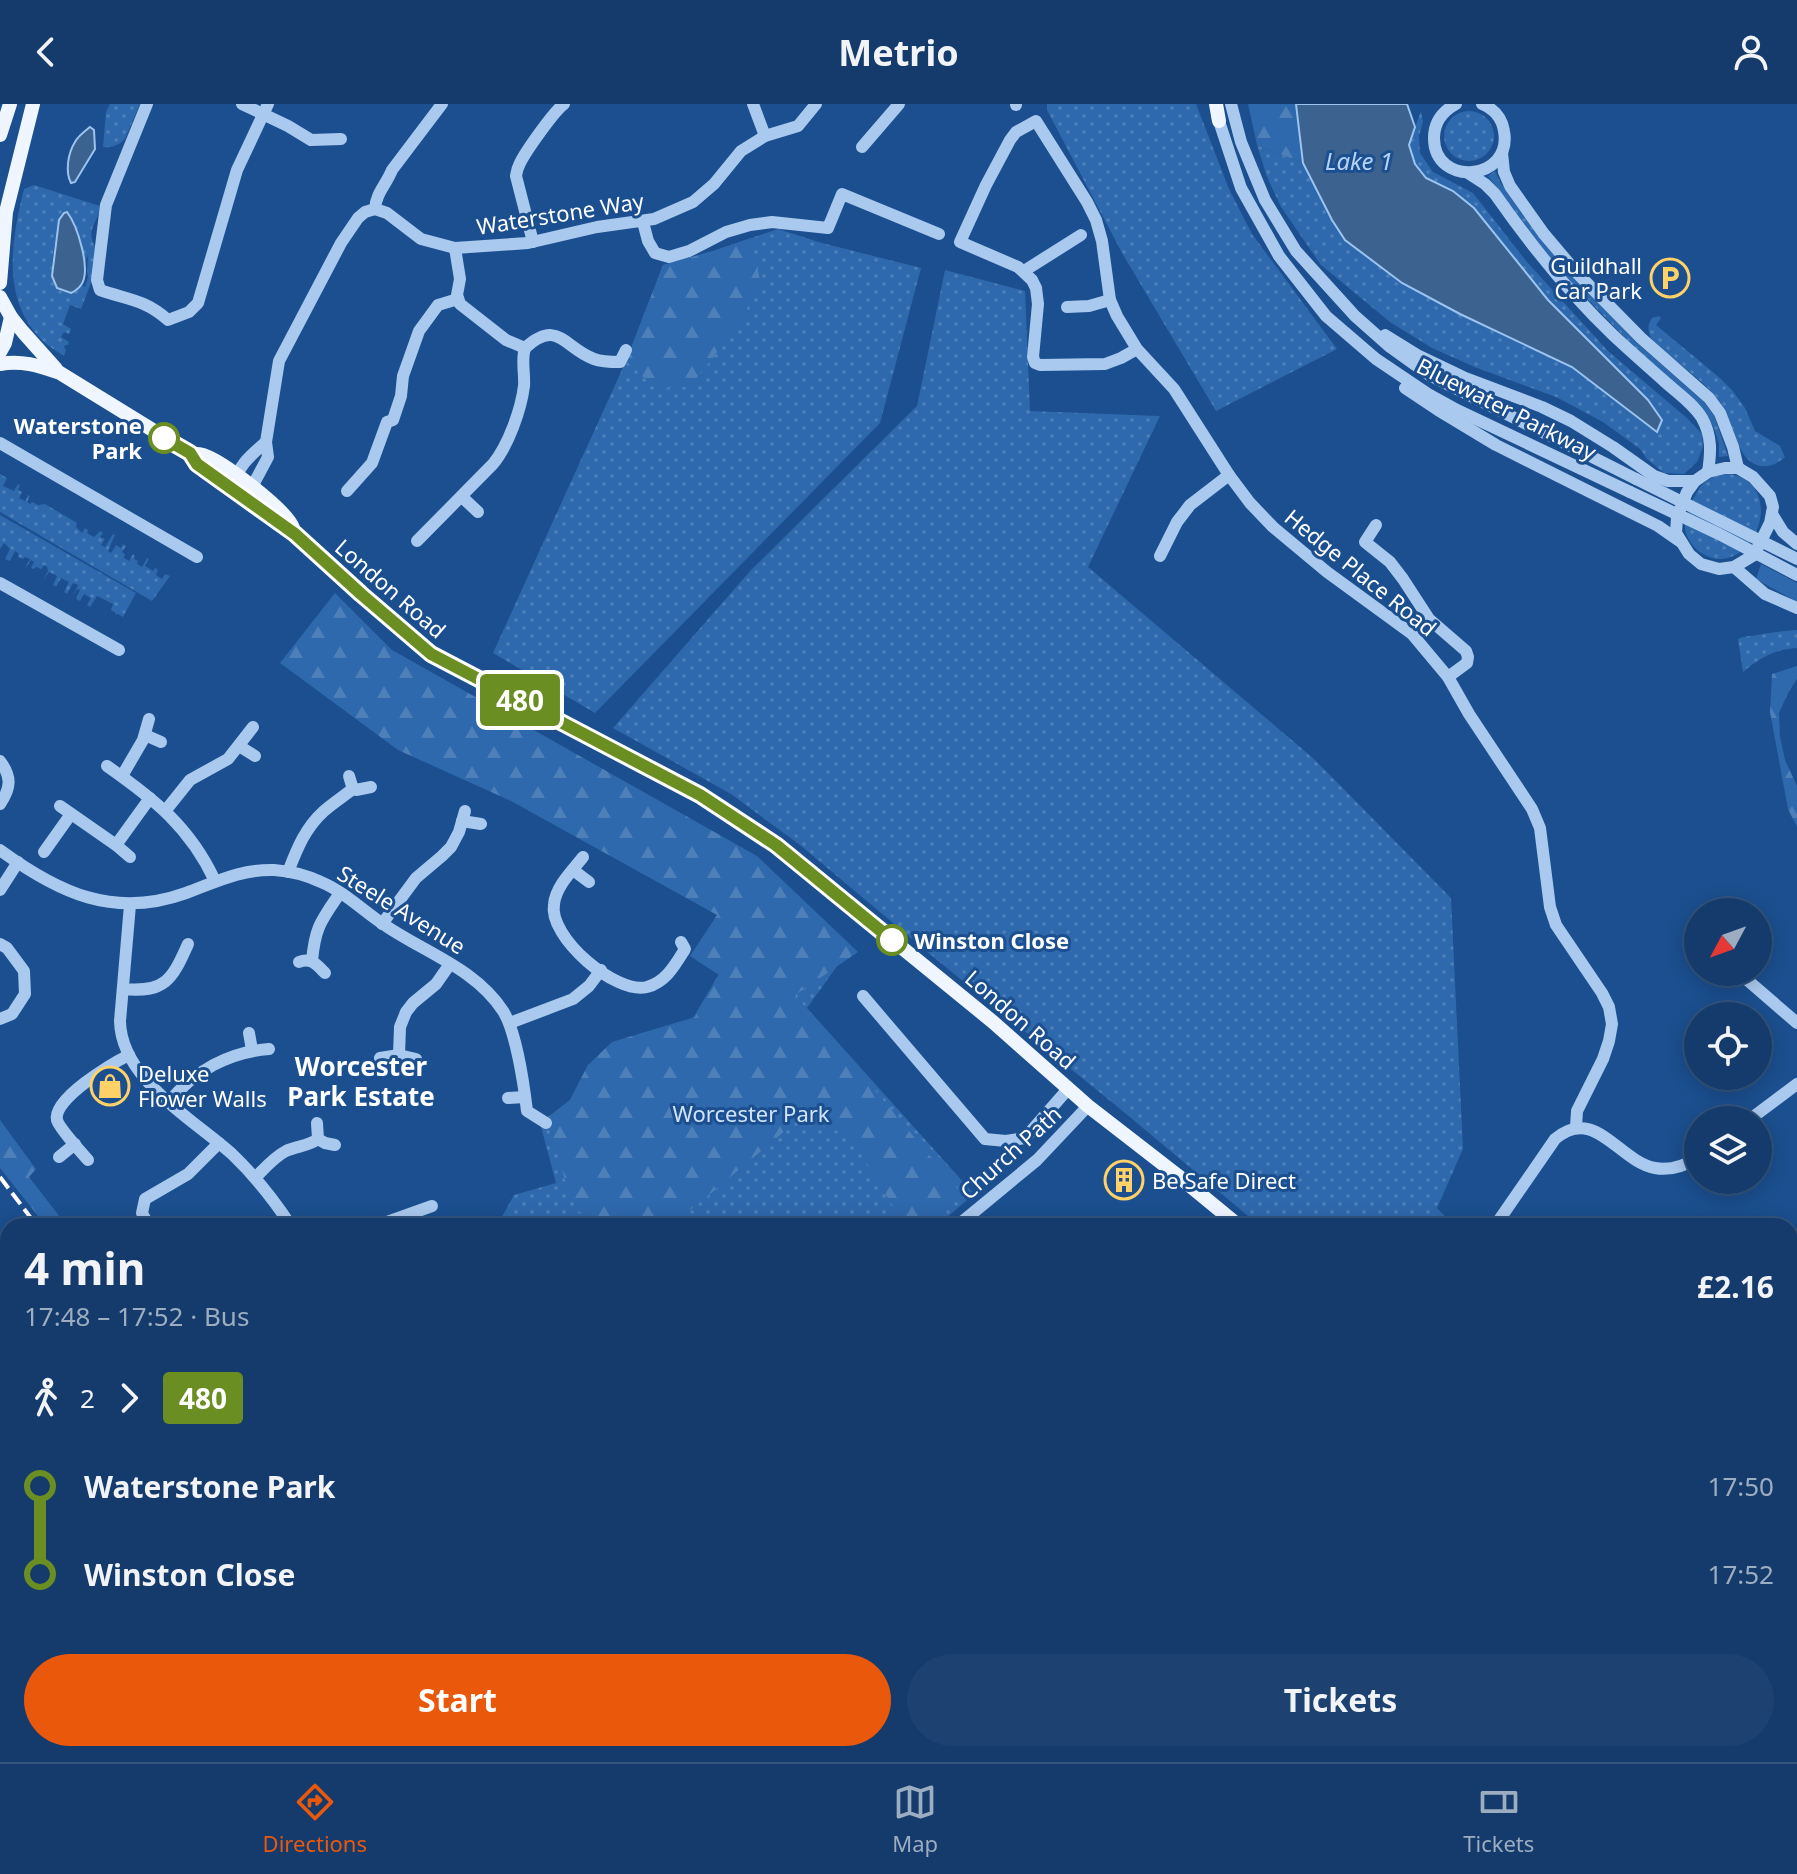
<!DOCTYPE html>
<meta charset="utf-8">
<style>
body{margin:0;font-family:"Noto Sans",sans-serif;background:#1d4271;color:#f1f3f6;height:100vh;display:flex;flex-direction:column;font-size:30px;white-space:nowrap}
*{box-sizing:border-box;margin:0}
p{font-size:26px;color:#9dadc1}
.icon{flex:none;width:44px;height:44px;fill:none;stroke:currentColor;stroke-width:2;stroke-linecap:round;stroke-linejoin:round}
.map{position:relative;flex:1;overflow:hidden}
.panel{position:absolute;left:0px;top:1114px;width:1798px;height:544px;display:flex;flex-direction:column;background:#143b6b;border-radius:24px 24px 0 0;box-shadow:0 4px 20px #0003,0 0 0 2px #33557e}
.panel>*{flex:none}
.badge{padding:0 16px;border-radius:6px;font-size:28px;line-height:52px}
.needle{width:52px;rotate:229deg}
.tools{position:absolute;left:1684px;top:794px;display:grid;gap:16px}
.tools a{display:grid;place-items:center;width:88px;height:88px;border-radius:50%;background:#143b6b;box-shadow:0 4px 20px #0003,0 0 0 2px #33557e;font-size:40px}
.map>.badge{position:absolute;translate:-50% -50%;box-shadow:0 0 0 4px #fff}
.legs{display:flex;align-items:center;gap:12px;height:88px;padding:0 24px;font-size:26px}
.legs p{margin-inline-start:auto}
.headline{display:flex;align-items:center;justify-content:space-between;height:136px;padding:0 24px}
h1{font-size:44px;font-weight:700;line-height:60px}
.primary-button{display:flex;gap:16px;margin-top:auto;padding:16px 24px}
.primary-button a{flex:1;height:92px;border-radius:48px;background:#ea580c;color:#fff;font-size:32px;font-weight:700;line-height:92px;text-align:center}
.primary-button a+a{background:#1d4271;color:#f1f3f6}
ul{padding:0 24px;list-style:none}
li{display:flex;align-items:center;gap:28px;height:88px;font-size:30px}
li i{display:grid;place-items:center;width:12px;height:100%;margin:0 10px;background:currentColor}
li i::after{content:'';width:20px;height:20px;margin:-10px;border:6px solid;border-radius:50%;background:#143b6b}
li p{margin-inline-start:auto}
li:first-child i{background:linear-gradient(#0000 50%,currentColor 0)}
li:last-child i{background:linear-gradient(currentColor 50%,#0000 0)}
header{display:flex;justify-content:space-between;align-items:center;height:104px;padding:0 24px;background:#143b6b;font-size:36px;font-weight:700}
.tabs{display:flex;justify-content:space-around;align-items:center;height:112px;border-top:2px solid #33557e;background:#143b6b;font-size:22px;color:#9dadc1}
.tabs a{display:grid;justify-items:center;gap:4px}
.tabs .current{color:#ea580c}
.map>svg:first-child{display:block}
.green{fill:url(#green-dots);fill-rule:evenodd}
.forest{fill:url(#forest-firs)}
.water{fill:#3c6290;stroke:#9cc4f0;stroke-width:2}
.lines{fill:none;stroke-linecap:round;stroke-linejoin:round}
.minor{stroke:#a9c9ee;stroke-width:12}
.major{stroke:#f0f6ff;stroke-width:14}
.rail{stroke:#fff;stroke-width:4;stroke-dasharray:14 6;stroke-linecap:butt}
.minor-bridge{stroke:#a9c9ee;stroke-width:12}
.line-1-casing{stroke:#fff;stroke-width:18}
.line-1{stroke:#6b8e23;stroke-width:12}
.stop-1-dot{fill:#fff;stroke:#6b8e23;stroke-width:4}
.labels{text-anchor:middle;dominant-baseline:central;stroke-width:6;stroke-linejoin:round;paint-order:stroke}
.street-label{font-size:22px;fill:#fff;stroke:#1b4f8f}
.poi-label{font-size:22px;fill:#fff;stroke:#1b4f8f;text-anchor:start}
.stop-label{font-size:22px;font-weight:bold;fill:#fff;stroke:#1b4f8f;text-anchor:end}
.park-label{font-size:22px;fill:#cfe3fa;stroke:#1b4f8f}
.water-label{font-size:24px;font-style:italic;fill:#b5d3f5;stroke:#1b4f8f}
.quarter-label{font-size:26px;font-weight:bold;fill:#fff;stroke:#1b4f8f}
</style>
<header><svg class="icon" aria-label="back" viewBox="0 0 24 24"><path d="M15 5l-7 7 7 7"/></svg>Metrio<svg class="icon" aria-label="person" viewBox="0 0 24 24"><circle cx="12" cy="8" r="4"/><path d="M4 21q1-7 8-7t8 7"/></svg></header>
<div class="map">
<svg width="1797" height="1658" viewBox="0 0 1797 1658">
<defs>
<pattern id="green-dots" width="8" height="8" patternUnits="userSpaceOnUse" patternTransform="scale(2)"><rect width="8" height="8" fill="#2e69ad"/><path d="M2 2h.1M6 6h.1" fill="none" stroke="#4d80b9" stroke-width="1.8" stroke-linecap="round"/></pattern>
<pattern id="forest-firs" width="22" height="20" patternUnits="userSpaceOnUse" patternTransform="scale(2)"><rect width="22" height="20" fill="#2e69ad"/><path d="M5 1l3.5 6h-7zM16 11l3.5 6h-7z" fill="#4d80b9"/></pattern>
</defs>
<rect width="100%" height="100%" fill="#1b4f8f"/>
<g class="green">
<path d="M110 0H140L125 35C119 41 112 44 103 43L106 8Z"/>
<polygon points="1047,0 1196,0 1229,85 1252,130 1337,245 1216,307 1122,149 1047,6"/>
<circle cx="1469" cy="32" r="25"/>
<polygon points="1421,7 1423,18 1419,32 1420,49 1433,68 1473,89 1527,158 1608,247 1688,315 1702,330 1703,343 1697,358 1684,370 1664,369 1647,355 1640,345 1603,318 1556,293 1477,264 1432,244 1390,218 1321,161 1281,103 1267,73 1257,41 1303,59 1332,116 1345,136 1402,179 1460,210 1572,263 1657,328 1474,104 1453,87 1426,75 1415,60 1409,41"/>
<polygon points="1495,67 1500,78 1521,109 1572,172 1637,239 1703,297 1714,311 1728,352 1719,353 1719,340 1715,327 1709,314 1700,301 1634,243 1568,175 1535,136 1488,72"/>
<path d="M34 81 100 102C99 118 84 126 96 144L92 176 81 205 70 201 63 220 71 225 69 230 64 228 61 233 69 238 68 241H65L64 244 66 245 64 252C55 246 46 241 39 233 1 192 12 134 24 85ZM65 108 83 145V155L85 158 88 151 87 168 88 173 85 183 82 181 76 186C69 187 62 189 57 184 46 174 57 118 65 108Z"/>
<polygon points="778,125 822,139 921,164 880,319 595,609 493,549 626,257 663,161 713,147"/>
<polygon points="945,166 1025,187 1030,307 1160,312 1088,463 1314,655 1451,794 1463,1045 1437,1104 1454,1122 1260,1122 1125,1009 937,856 800,741 731,690 613,624 751,466 917,302"/>
<path d="M1659 212 1661 214 1656 221 1720 274 1732 286 1745 304 1755 327 1780 342 1785 353C1775 362 1762 366 1751 358 1735 346 1731 314 1719 297 1701 272 1671 257 1651 234 1648 227 1647 221 1652 214Z"/>
<polygon points="0,370 7,374 3,382 14,387 18,380 20,381 18,386 22,388 19,394 25,397 28,391 30,392 27,398 30,400 32,398 38,401 45,400 77,419 76,423 82,429 85,424 88,426 87,429 94,433 100,427 103,429 100,433 105,435 101,441 105,443 113,430 115,431 108,447 111,449 116,441 121,444 123,440 126,442 122,448 125,450 124,454 129,457 133,450 135,452 134,455 138,457 137,460 142,463 147,454 149,455 145,462 153,467 155,464 158,466 156,471 162,475 165,470 170,472 152,497 0,408"/>
<path d="M1729 370C1783 378 1761 457 1718 455 1702 454 1686 439 1685 423 1685 414 1689 406 1692 399 1695 391 1699 383 1705 378 1713 372 1720 371 1729 370Z"/>
<polygon points="0,411 136,489 123,513 118,510 115,511 116,509 111,506 113,500 97,492 90,503 87,501 91,494 84,490 80,497 76,495 80,486 77,485 72,493 78,481 73,479 67,490 64,488 69,478 61,474 56,483 53,481 57,472 49,468 43,476 48,467 47,463 44,461 41,465 36,463 34,465 31,464 34,458 31,456 24,466 30,455 25,453 23,455 18,453 19,450 15,447 10,457 5,455 10,445 4,439 0,445"/>
<path d="M1797 526V544C1776 545 1759 554 1743 568L1738 535C1746 531 1750 533 1757 531 1771 528 1783 527 1797 526Z"/>
<polygon points="850,844 807,904 974,1090 937,1122 497,1122 514,1091 556,1079 540,1019 570,996 588,961 693,914 719,870"/>
<polygon points="0,1252 8,1256 8,1438 0,1422"/>
<polygon points="1790,1557 1797,1561 1797,1658 1099,1658 1106,1650 1790,1650"/>
</g>
<g class="forest">
<polygon points="1248,0 1296,0 1303,59 1257,41"/>
<polygon points="751,134 760,176 746,207 712,255 689,283 655,284 626,257 663,161 713,147"/>
<polygon points="1761,460 1797,479 1797,498 1756,475"/>
<polygon points="335,489 392,546 757,752 858,848 795,891 962,1090 925,1122 905,1122 849,1030 798,1016 697,1101 664,1122 599,1122 576,1105 565,1076 549,1015 570,996 588,961 612,938 695,913 719,871 690,852 717,811 511,697 398,646 280,559"/>
<polygon points="1797,562 1797,575 1788,589 1779,609 1780,633 1785,656 1797,682 1797,723 1788,705 1770,608 1772,570"/>
<polygon points="0,1016 36,1065 29,1073 67,1122 46,1122 0,1064"/>
</g>
<g class="water">
<polygon points="1296,0 1407,0 1415,23 1409,41 1415,60 1426,74 1453,87 1474,104 1548,196 1648,296 1662,316 1657,328 1572,263 1460,210 1402,179 1345,136 1332,116 1303,59"/>
<path d="M90 23 94 26 95 45 75 78 71 79C65 68 68 49 75 38 78 32 85 27 90 23Z"/>
<path d="M67 108C77 121 92 166 81 181 79 184 75 187 71 189L57 184 52 172 59 116 64 109Z"/>
</g>
<g class="lines">
<g class="minor">
<path d="M147 0 106 101 97 176 100 186C128 196 144 195 168 216L189 208 198 199 237 66 268 0"/>
<polyline points="242,0 288,22 311,36 341,35"/>
<polyline points="753,0 765,32"/>
<polyline points="1016,0 1016,1"/>
<polyline points="1231,0 1241,38 1265,96 1296,147 1355,212 1390,243 1429,271 1636,375"/>
<path d="M1456 0C1443 7 1434 18 1434 34 1434 84 1513 77 1504 27 1502 14 1494 5 1482 0"/>
<polyline points="1217,11 1241,84 1279,152 1326,212 1376,255 1428,290 1457,306 1630,388"/>
<polyline points="862,43 899,0"/>
<polyline points="1502,49 1504,68 1510,82 1544,130 1578,170 1641,234 1709,294 1720,309 1733,343 1738,364"/>
<path d="M1468 69 1485 80 1495 90C1530 140 1568 188 1613 231 1629 246 1646 261 1663 276 1676 288 1693 299 1702 314 1712 332 1711 348 1708 368"/>
<polyline points="375,105 387,109 421,135 455,144 528,139 597,123 654,115 693,98 714,80 741,47 765,32 798,22 816,0"/>
<path d="M375 105C376 89 386 81 392 66L442 0"/>
<polyline points="643,118 648,137 655,149 669,153 689,147 726,128 750,121 772,118 828,124 842,90 939,130"/>
<path d="M533 138 516 72C517 66 517 65 520 59 526 47 554 7 564 0"/>
<path d="M455 144 460 175 457 191 460 200 506 236 525 244C558 214 564 244 594 255 602 258 611 258 620 258L626 246"/>
<polyline points="1024,167 1081,131"/>
<polyline points="1067,203 1089,202 1110,196"/>
<polyline points="1385,231 1419,252 1463,273 1542,303 1571,317 1613,343 1654,372 1668,377 1695,377"/>
<polyline points="1137,245 1121,254 1105,260 1040,261 1035,259 1033,253 1038,200 1036,184 1032,176 1018,163 960,138 986,81 1010,36 1016,28 1036,17 1087,98 1096,116 1102,137 1110,196 1117,212 1137,245 1174,285 1229,371 1250,399 1273,423 1327,468 1412,530 1448,573 1469,610 1532,705 1540,724 1550,803 1556,821 1602,889 1609,903 1612,920 1609,937 1603,955 1577,1007 1576,1023"/>
<polyline points="1405,284 1438,306 1496,341 1658,422 1681,438"/>
<polyline points="0,339 197,453"/>
<polygon points="1725,364 1738,364 1753,373 1770,392 1773,403 1770,419 1754,451 1734,463 1719,465 1701,460 1689,450 1676,429 1677,413 1687,388 1695,377 1708,368"/>
<path d="M236 379C237 361 254 349 266 338"/>
<polyline points="246,384 252,383 268,353 266,338 279,257 341,139 358,114 365,108 375,105"/>
<polyline points="347,387 372,359 387,318 393,316 401,292 403,272 419,227 438,201 458,195"/>
<polyline points="462,393 478,408"/>
<polyline points="1772,410 1783,428 1797,440"/>
<polyline points="1376,421 1365,438 1390,458 1403,475 1429,515 1466,547 1468,553 1467,559 1448,573"/>
<path d="M417 437 493 360C508 342 521 306 524 282 525 269 521 256 525 244"/>
<polyline points="1160,452 1177,418 1190,401 1229,371"/>
<polyline points="1734,463 1765,490 1797,504"/>
<polyline points="0,479 119,546"/>
<polyline points="145,631 161,638"/>
<polyline points="239,642 255,652"/>
<path d="M0 657C12 673 11 684 0 700"/>
<path d="M107 662C154 695 190 723 215 777"/>
<polyline points="122,672 143,636 149,615"/>
<polyline points="349,672 352,682 356,686 371,683"/>
<polyline points="60,702 116,741 130,753"/>
<polyline points="166,706 190,676 228,655 253,623"/>
<polyline points="462,717 481,720"/>
<polyline points="116,741 150,694"/>
<path d="M0 746C59 789 114 815 186 789 216 778 241 765 274 766 290 767 306 771 321 778 345 788 364 808 386 822 426 849 476 865 503 907 516 927 524 982 527 1007L546 1019"/>
<polyline points="44,748 71,710"/>
<path d="M583 753C572 767 556 782 554 800 548 833 616 891 647 883 666 878 675 861 685 845L681 838"/>
<polyline points="573,766 589,778"/>
<path d="M288 768C297 745 305 724 324 707 333 699 344 692 354 684"/>
<polyline points="0,786 18,758"/>
<path d="M130 801 120 917C121 975 193 1015 232 1050 255 1072 274 1096 291 1122"/>
<polyline points="382,820 416,774 442,752 451,743 459,728 465,707"/>
<polyline points="0,840 7,844 24,867 25,890 12,910 0,915"/>
<path d="M312 857C315 823 321 817 340 789"/>
<path d="M299 858C311 853 317 861 325 869"/>
<polyline points="1738,868 1797,919"/>
<path d="M123 885C165 889 172 876 188 840"/>
<polyline points="863,892 985,1035 1006,1037 1025,1034 1068,985"/>
<polyline points="510,919 573,895 589,882 601,866"/>
<polyline points="249,929 252,946"/>
<polyline points="380,954 399,951"/>
<polyline points="416,955 399,951 400,923 406,908 413,899 436,880 450,860"/>
<polyline points="508,994 525,993"/>
<path d="M169 998C194 967 229 948 269 945"/>
<polyline points="1749,1016 1797,980"/>
<polyline points="317,1019 318,1035 325,1039 335,1041"/>
<polyline points="59,1053 75,1040"/>
<path d="M88 1056C81 1048 59 1024 57 1016 52 995 113 959 129 951"/>
<path d="M255 1074C265 1064 274 1053 286 1047 297 1042 309 1042 318 1035"/>
<polyline points="149,1122 142,1109 145,1095 188,1070 219,1039"/>
<polyline points="376,1122 432,1102"/>
<polyline points="957,1122 1037,1056 1088,1002"/>
<path d="M1495 1122 1555 1035C1595 1001 1618 1057 1655 1064 1670 1067 1686 1061 1698 1054"/>
<polyline points="0,1235 8,1246"/>
<polyline points="1790,1284 1797,1276"/>
<polyline points="360,1650 367,1658"/>
<polyline points="591,1650 600,1658"/>
<polyline points="725,1650 734,1658"/>
<polyline points="907,1650 923,1658"/>
<polyline points="799,1658 803,1650"/>
<polyline points="1095,1658 1103,1650"/>
</g>
<g class="major">
<polyline points="1216,0 1219,17"/>
<polyline points="0,31 10,0"/>
<polyline points="0,179 6,108 33,0"/>
<polyline points="0,193 11,213 23,228 56,265"/>
<polyline points="0,248 5,239 11,213"/>
<path d="M0 260C22 256 39 262 60 269L190 349 197 360 295 430 361 490 431 550 700 691 776 741 993 918 1088 1002 1177 1071 1239 1122"/>
<path d="M190 349C192 350 201 350 203 351 222 357 287 406 293 424"/>
<polyline points="0,1455 8,1466"/>
<polyline points="0,1489 8,1499"/>
<polyline points="1790,1537 1797,1541"/>
<polyline points="145,1650 154,1658"/>
<polyline points="175,1650 184,1658"/>
</g>
<g class="rail">
<polyline points="0,1073 37,1122"/>
<polyline points="474,1650 481,1658"/>
</g>
<g class="minor-bridge">
<polyline points="1636,375 1797,455"/>
<polyline points="1630,388 1719,430 1797,471"/>
</g>
</g>
<g class="lines">
<defs>
<polyline id="line-1" points="164,334 190,349 197,360 295,430 361,490 431,550 700,691 776,741 892,836"/>
</defs>
<use href="#line-1" class="line-1-casing"/>
<use href="#line-1" class="line-1"/>
</g>
<defs>
<symbol id="parking-ring" viewBox="-11 -11 22 22"><circle r="9.5" fill="#1b4f8f" stroke="#ffd166" stroke-width="1.5"/><path d="M-3.5-5.5H1a3.5 3.5 0 0 1 0 7H-1V5.5H-3.5ZM-1-3.4V-.6H.8a1.4 1.4 0 0 0 0-2.8Z" fill="#ffd166"/></symbol>
<symbol id="shop-ring" viewBox="-11 -11 22 22"><circle r="9.5" fill="#1b4f8f" stroke="#ffd166" stroke-width="1.5"/><path d="M-5-2.5h2.3a2.7 3.5 0 0 1 5.4 0H5L5.5 6h-11ZM-1.5-2.5h3a1.5 2.3 0 0 0-3 0Z" fill="#ffd166"/></symbol>
<symbol id="building-ring" viewBox="-11 -11 22 22"><circle r="9.5" fill="#1b4f8f" stroke="#ffd166" stroke-width="1.5"/><path d="M-4-6H4V6H1V3H-1V6H-4ZM-2.5-4.3h1.7v1.8h-1.7ZM.8-4.3h1.7v1.8H.8ZM-2.5-1h1.7V.8h-1.7ZM.8-1h1.7V.8H.8Z" fill="#ffd166"/></symbol>
</defs>
<g fill-rule="evenodd">
<use href="#parking-ring" x="1648" y="152" width="44" height="44"/>
<use href="#shop-ring" x="88" y="960" width="44" height="44"/>
<use href="#building-ring" x="1102" y="1054" width="44" height="44"/>
</g>
<g class="stop-1-dot">
<circle cx="164" cy="334" r="14"/>
<circle cx="892" cy="836" r="14"/>
</g>
<g class="labels">
<g class="street-label">
<text transform="translate(560 109) rotate(-9)">Waterstone Way</text>
<text transform="translate(1507 304) rotate(27)">Bluewater Parkway</text>
<text transform="translate(1361 468) rotate(39)">Hedge Place Road</text>
<text transform="translate(391 484) rotate(41)">London Road</text>
<text transform="translate(402 805) rotate(32)">Steele Avenue</text>
<text transform="translate(1021 915) rotate(41)">London Road</text>
<text transform="translate(1010 1048) rotate(-42)">Church Path</text>
</g>
<g class="poi-label">
<text x="1642" y="161" text-anchor="end">Guildhall<tspan x="1642" dy="25">Car Park</tspan></text>
<text x="138" y="969">Deluxe<tspan x="138" dy="25">Flower Walls</tspan></text>
<text x="1152" y="1076">Be Safe Direct</text>
</g>
<g class="stop-label">
<text x="142" y="321">Waterstone<tspan x="142" dy="25">Park</tspan></text>
<text x="914" y="836" text-anchor="start">Winston Close</text>
</g>
<g class="park-label">
<text x="751" y="1009">Worcester Park</text>
</g>
<g class="water-label">
<text x="1359" y="56">Lake 1</text>
</g>
<g class="quarter-label">
<text x="361" y="962">Worcester<tspan x="361" dy="30">Park Estate</tspan></text>
</g>
</g>
</svg>
<div class="tools">
<a><svg class="needle" viewBox="-14 -14 28 28"><path d="M0-13l5 13h-10z" fill="#e53935"/><path d="M0 13l5-13h-10z" fill="#9dadc1"/></svg></a>
<a><svg class="icon" aria-label="locate" viewBox="0 0 24 24"><circle cx="12" cy="12" r="6"/><path d="M12 2v4M12 18v4M2 12h4M18 12h4"/></svg></a>
<a><svg class="icon" aria-label="layers" viewBox="0 0 24 24"><path d="M12 4l9 5-9 5-9-5zM3 14l9 5 9-5"/></svg></a>
</div>
<b class="badge" style="left:520px;top:596px;background:#6b8e23;color:#fff">480</b>
<section class="panel">
<div class="headline"><div><h1>4 min</h1><p>17:48 – 17:52 · Bus</p></div><b>£2.16</b></div>
<div class="legs"><svg class="icon" aria-label="walk" viewBox="0 0 24 24"><circle cx="13" cy="4" r="2"/><path d="M13 8l-2 6 4 7M11 14l-3 7M7 12l3-4h3l4 4"/></svg>2<svg class="icon" aria-label="forward" viewBox="0 0 24 24"><path d="M9 5l7 7-7 7"/></svg><b class="badge" style="background:#6b8e23;color:#fff">480</b></div>
<ul>
<li><i style="color:#6b8e23"></i><b>Waterstone Park</b><p>17:50</p></li>
<li><i style="color:#6b8e23"></i><b>Winston Close</b><p>17:52</p></li>
</ul>
<div class="primary-button"><a>Start</a><a>Tickets</a></div>
</section>
</div>
<nav class="tabs">
<a class="current"><svg class="icon" aria-label="directions" viewBox="0 0 24 24"><path d="M12 3l9 9-9 9-9-9zM9 14v-3h6M13 9l2 2-2 2"/></svg>Directions</a>
<a><svg class="icon" aria-label="map" viewBox="0 0 24 24"><path d="M3 6l6-2 6 2 6-2v14l-6 2-6-2-6 2zM9 4v14M15 6v14"/></svg>Map</a>
<a><svg class="icon" aria-label="tickets" viewBox="0 0 24 24"><path d="M3 7h18v10H3zM15 7v10"/></svg>Tickets</a>
</nav>
